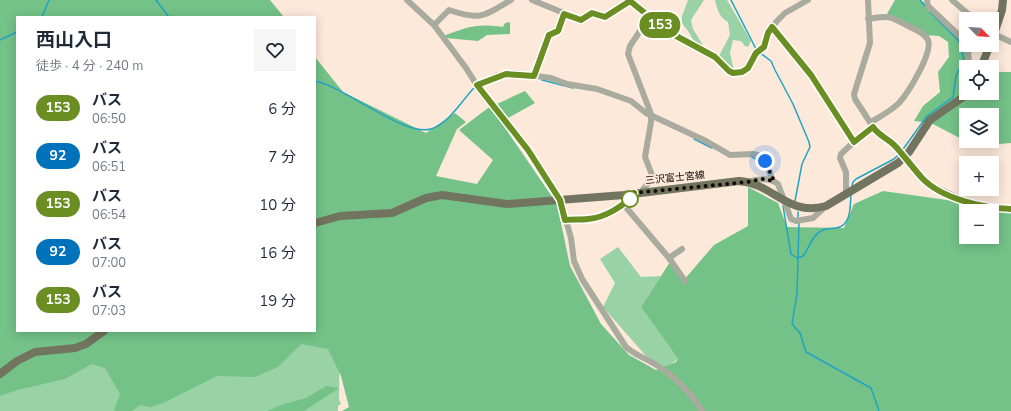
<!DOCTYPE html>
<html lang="ja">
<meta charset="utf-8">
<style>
body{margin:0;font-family:"Nunito Sans","Noto Sans JP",sans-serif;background:#f6f6f7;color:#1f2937;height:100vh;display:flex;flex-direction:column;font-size:15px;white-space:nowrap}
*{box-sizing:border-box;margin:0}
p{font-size:13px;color:#747a83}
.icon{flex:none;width:22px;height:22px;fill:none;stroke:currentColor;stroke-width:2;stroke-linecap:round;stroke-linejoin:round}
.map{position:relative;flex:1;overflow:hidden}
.side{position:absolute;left:16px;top:16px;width:300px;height:316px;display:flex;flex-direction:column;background:#fff;border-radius:0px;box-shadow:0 2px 10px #0003}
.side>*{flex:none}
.badge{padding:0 8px;border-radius:13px;font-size:14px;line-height:26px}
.needle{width:26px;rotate:114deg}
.controls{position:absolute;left:959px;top:12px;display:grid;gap:8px}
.controls a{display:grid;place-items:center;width:40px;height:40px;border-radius:0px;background:#fff;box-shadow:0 2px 10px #0003;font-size:20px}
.you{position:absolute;width:20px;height:20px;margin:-10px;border:3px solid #fff;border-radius:50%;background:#1a73e8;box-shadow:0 0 0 6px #1a73e833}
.map>.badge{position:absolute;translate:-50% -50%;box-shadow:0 0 0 2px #fff}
.round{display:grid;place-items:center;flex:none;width:42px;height:42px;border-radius:0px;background:#f6f6f7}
.overview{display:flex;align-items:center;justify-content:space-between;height:68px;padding:0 20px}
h1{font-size:19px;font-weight:700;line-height:30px}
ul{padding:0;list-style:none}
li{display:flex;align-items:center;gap:12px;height:48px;padding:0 20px}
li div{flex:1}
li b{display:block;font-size:15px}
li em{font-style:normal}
li .badge{min-width:44px;font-weight:700;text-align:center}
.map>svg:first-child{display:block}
.green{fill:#99d2a5}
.forest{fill:#74c288;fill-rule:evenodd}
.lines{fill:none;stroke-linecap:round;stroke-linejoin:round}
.stream{stroke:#21a4c4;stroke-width:1.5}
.minor{stroke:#a9ab9f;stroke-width:6}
.major{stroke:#71745f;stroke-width:8}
.line-casing{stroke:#fff;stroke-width:9}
.line{stroke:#6b8e23;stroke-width:6}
.walk{stroke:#120a05;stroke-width:4;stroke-dasharray:0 7.2}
.stop-dot{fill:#fff;stroke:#6b8e23;stroke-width:2}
.labels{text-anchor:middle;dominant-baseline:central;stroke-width:3.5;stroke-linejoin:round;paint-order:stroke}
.street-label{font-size:10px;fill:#120a05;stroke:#fde9da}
</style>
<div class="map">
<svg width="1011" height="411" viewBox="0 0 1011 411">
<rect width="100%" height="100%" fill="#fde9da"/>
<g class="green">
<path d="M688 0H704L691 20 693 29 706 50C689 41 693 33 681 23L682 16Z"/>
<path d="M715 0H727L751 41 748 47 745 46 741 41 733 40 730 53 734 71 719 56 730 35 728 22C719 17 717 9 715 0Z"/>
<polygon points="0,225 17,331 315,331 340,326 339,399 341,404 338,406 338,411 0,411"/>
<polygon points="618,247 641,277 661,276 641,307 678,359 664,369 646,356 603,307 615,283 600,259"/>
</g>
<g class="forest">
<path d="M0 0H270L284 17H17V331H315V57L343 92 426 133 455 113 466 122 457 129 436 176 477 184 493 160 459 130 488 108 525 91 535 103 501 122 557 204 570 266 601 324 629 355 656 370 676 362 678 359 641 307 670 262 683 281 714 245 748 226V187L778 203 787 227 844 228 854 204 883 191 1011 209V411H342L349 407 341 376 328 349 301 344 278 367 255 377 217 376 163 403 151 407 140 405 132 411H114L120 394 105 368 92 364 65 379 17 390 0 396ZM966 211H992V237H966Z"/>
<path d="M895 0H921L965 40 969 61 966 67V93H992V72H1011V143L975 146 931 123 914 121 923 106 940 92 938 72 949 57 948 42 939 36 924 35 887 14ZM966 115H992V141H966Z"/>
<path d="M510 22V34L487 35 478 41 446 38 443 36C468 27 476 23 503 27L505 23Z"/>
<polygon points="326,386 339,388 304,411 267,411 284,404 306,398"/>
</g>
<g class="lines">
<g class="stream">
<polyline points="156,0 169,17"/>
<polyline points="731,0 756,49"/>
<polyline points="920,0 925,6"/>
<polyline points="42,17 49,0"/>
<polyline points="0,40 17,32"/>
<polyline points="759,52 771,61 775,70 793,104 809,142 810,147 802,164 795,201"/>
<polyline points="542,80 573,88"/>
<path d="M315 81C344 86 404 137 431 129 448 124 461 102 473 89L477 87"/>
<polyline points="694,139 712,148"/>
<polyline points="901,152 927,116 953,97 956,76 964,60 959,41 930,12"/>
<polyline points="752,157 764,164"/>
<polyline points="852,186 853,182 856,179 894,159 899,154"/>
<path d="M783 206 791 254 797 258 803 256C809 249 812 235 821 231 826 228 831 229 836 228 852 226 850 205 851 194"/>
<polyline points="798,212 798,219"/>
<polyline points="799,223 797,293 792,324 800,333 806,352 871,388 879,411"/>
</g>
<g class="minor">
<path d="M407 0 434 25 466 68 483 95 528 149 560 200 571 238 574 261 582 279 626 347C636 356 648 359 658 366 675 377 692 394 702 411"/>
<polyline points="532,0 581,20 592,13 605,17 630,1"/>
<polyline points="629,0 667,31 715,57 729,71 737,74 742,73 748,68 756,53 763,47 768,33 777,21 785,13 808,0"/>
<polyline points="868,0 870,43 854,94 855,99 877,133 895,146 922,179 930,185 972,204 990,208 1011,209"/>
<polyline points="927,0 928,6 966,42"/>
<polyline points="952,0 974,19"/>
<path d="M868 19C888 15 890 16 908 26 915 29 925 33 928 40 933 53 908 93 899 103 891 111 881 116 871 122"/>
<path d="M434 25 449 10C481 21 484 16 511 0"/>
<polyline points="772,27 811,75 854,142"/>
<polyline points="992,33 1011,42"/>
<polyline points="968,45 969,67"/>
<polyline points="534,76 549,35 559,31 564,14"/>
<polyline points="477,85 498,75 514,73 551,78 567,84 597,89 631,101 646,113 706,141 730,155 753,154 758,155 765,161 773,181"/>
<path d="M747 182C757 179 769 177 778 184L791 219 796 221 813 218 826 206"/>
<polyline points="641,192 650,181 652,175 645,157 651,122 651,114 628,54 630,46 650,16"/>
<polyline points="846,195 846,172 840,158 841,154 857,139 873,127"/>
<polyline points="624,205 669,258 685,281"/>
<path d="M565 220C573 219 581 220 588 219 604 218 626 205 635 193"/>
<polyline points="669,258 682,249"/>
</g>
<g class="major">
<polyline points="992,40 1002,10 1003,0"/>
<polyline points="981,67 990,45"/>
<path d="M315 223 340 216 392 213 426 198 442 195 507 204 624 195 739 181C773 183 787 217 826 206L898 163 909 152 930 120 969 93"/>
<polyline points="0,374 17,361 35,352 75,348 86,344 104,331"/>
</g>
</g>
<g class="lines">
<defs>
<path id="line" d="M634 193C625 206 604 218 588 219 581 220 573 219 565 220L560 200 528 150 477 85 506 74 534 76 549 35 558 31 564 14 581 20 592 13 605 17 630 1 667 31 715 57 729 71 733 73 742 72 748 68 756 53 764 47 768 33 772 27 811 75 854 142 873 127C879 136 889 139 896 147 905 157 913 168 922 178 942 199 983 208 1011 209"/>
</defs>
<use href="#line" class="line-casing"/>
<use href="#line" class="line"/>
<polyline class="walk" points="630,199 628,202 634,193 747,182 763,179 774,181 765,161"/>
</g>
<circle class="stop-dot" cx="630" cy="199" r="8"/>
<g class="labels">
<g class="street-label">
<text transform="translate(675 178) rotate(-6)">三沢富士宮線</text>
</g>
</g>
</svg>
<div class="controls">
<a><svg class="needle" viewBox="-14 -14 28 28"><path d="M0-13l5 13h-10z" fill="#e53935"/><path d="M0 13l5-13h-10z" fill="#747a83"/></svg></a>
<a><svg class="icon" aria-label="locate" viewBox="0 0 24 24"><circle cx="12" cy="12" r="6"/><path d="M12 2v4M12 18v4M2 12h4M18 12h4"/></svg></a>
<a><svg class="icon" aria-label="layers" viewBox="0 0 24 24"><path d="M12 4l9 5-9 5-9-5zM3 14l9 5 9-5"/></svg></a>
<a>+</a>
<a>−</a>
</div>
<div class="you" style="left:765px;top:161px"></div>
<b class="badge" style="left:660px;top:25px;background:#6b8e23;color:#fff">153</b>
<section class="side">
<div class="overview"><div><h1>西山入口</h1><p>徒歩 · 4 分 · 240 m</p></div><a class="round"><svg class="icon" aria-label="heart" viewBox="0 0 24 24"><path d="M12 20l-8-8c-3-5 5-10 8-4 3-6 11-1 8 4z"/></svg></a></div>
<ul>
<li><span class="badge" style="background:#6b8e23;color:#fff">153</span><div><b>バス</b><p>06:50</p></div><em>6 分</em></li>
<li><span class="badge" style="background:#0072bc;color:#fff">92</span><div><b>バス</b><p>06:51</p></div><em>7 分</em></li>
<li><span class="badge" style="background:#6b8e23;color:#fff">153</span><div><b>バス</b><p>06:54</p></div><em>10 分</em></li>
<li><span class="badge" style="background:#0072bc;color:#fff">92</span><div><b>バス</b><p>07:00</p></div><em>16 分</em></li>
<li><span class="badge" style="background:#6b8e23;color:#fff">153</span><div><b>バス</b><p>07:03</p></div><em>19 分</em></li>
</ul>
</section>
</div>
